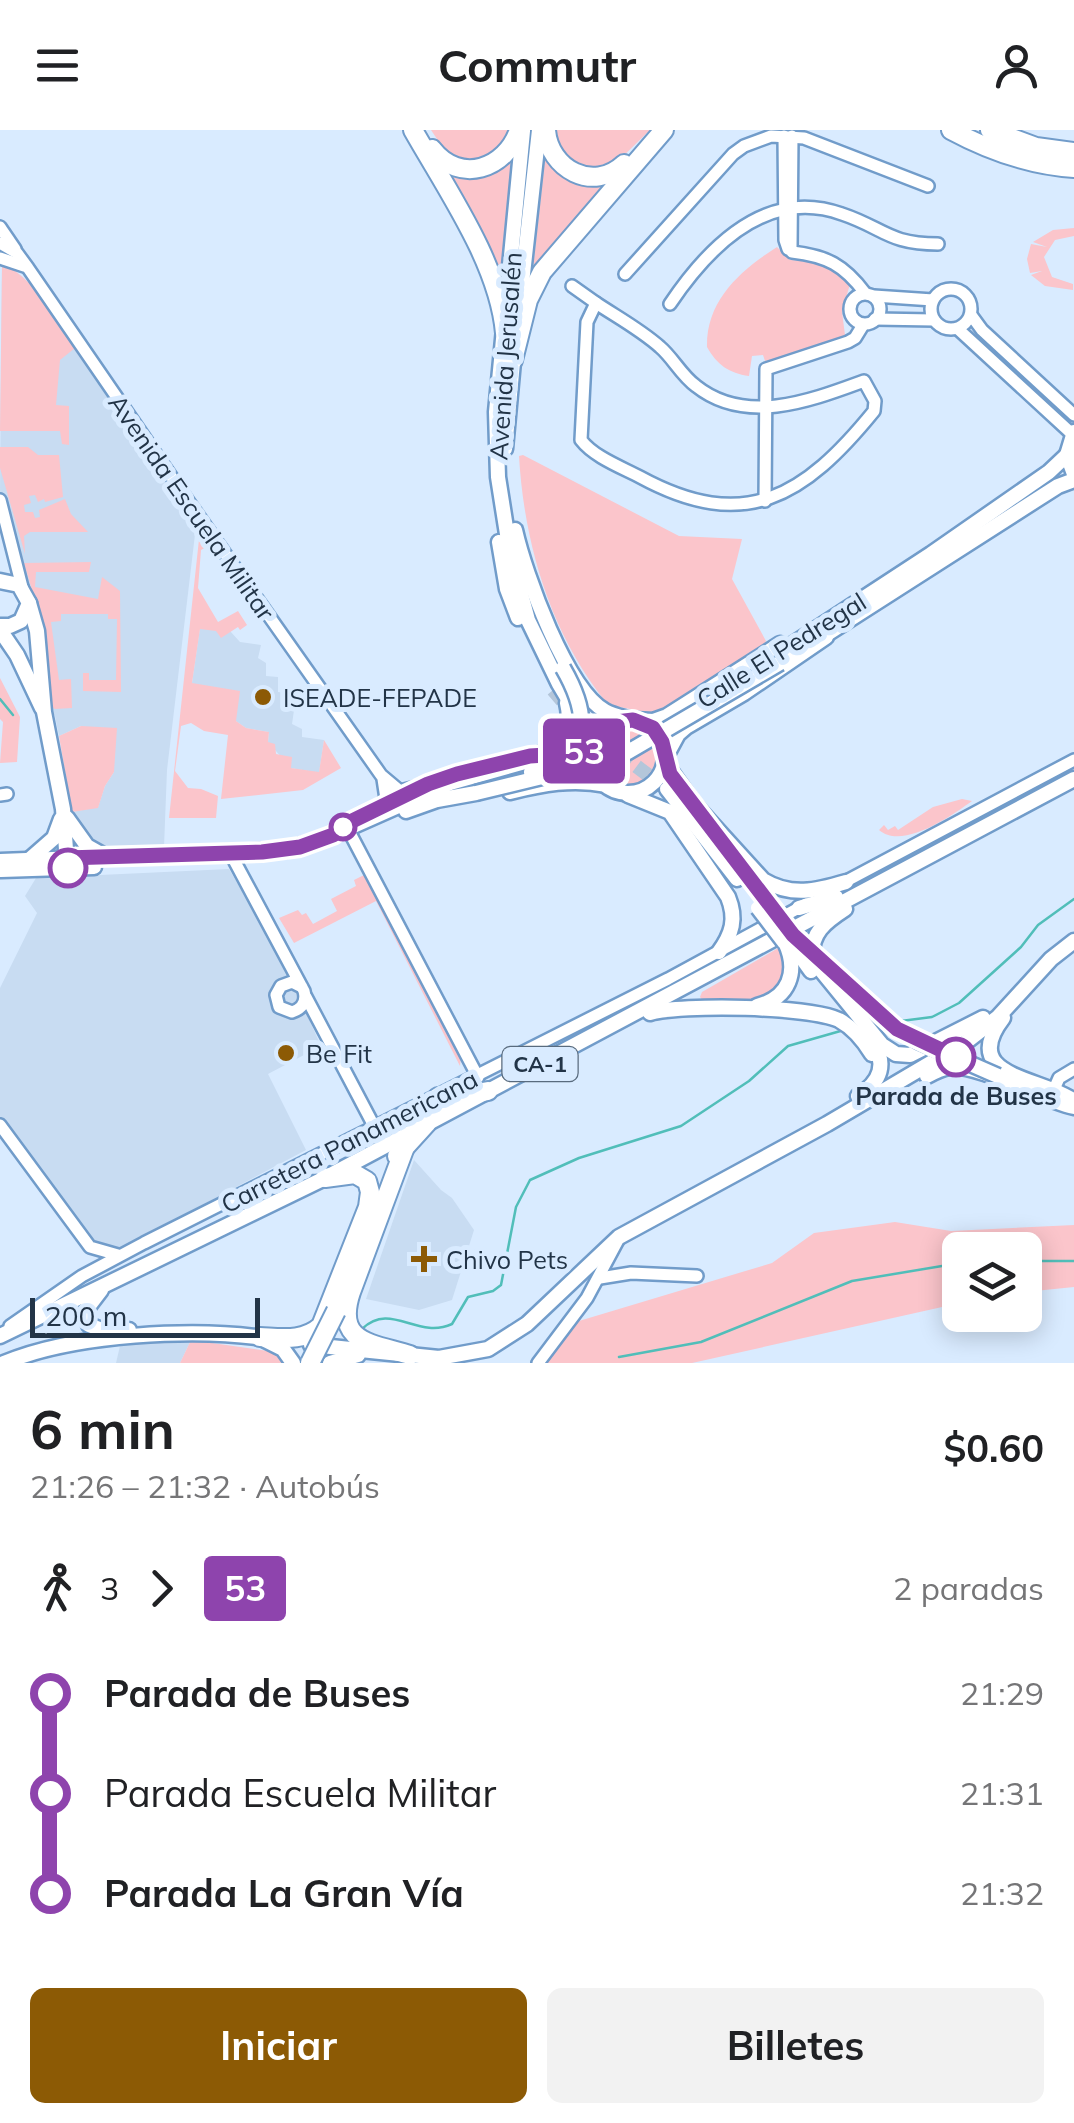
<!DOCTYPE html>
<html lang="es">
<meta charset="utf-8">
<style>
body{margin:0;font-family:Mulish,sans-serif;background:#f2f2f2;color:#202124;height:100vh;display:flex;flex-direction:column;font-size:38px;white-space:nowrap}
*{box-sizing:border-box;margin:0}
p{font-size:32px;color:#757577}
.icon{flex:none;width:55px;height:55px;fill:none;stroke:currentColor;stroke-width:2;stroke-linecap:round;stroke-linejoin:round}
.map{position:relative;height:1233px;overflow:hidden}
.details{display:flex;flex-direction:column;background:#fff;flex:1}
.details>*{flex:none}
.badge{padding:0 20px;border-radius:8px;font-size:35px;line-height:65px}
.buttons{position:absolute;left:942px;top:1102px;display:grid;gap:20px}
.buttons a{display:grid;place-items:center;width:100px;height:100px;border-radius:15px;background:#fff;box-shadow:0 5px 25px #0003;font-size:50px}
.scale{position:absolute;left:30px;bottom:25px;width:230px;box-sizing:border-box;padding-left:10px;border:5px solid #223447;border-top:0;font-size:28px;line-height:35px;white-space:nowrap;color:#223447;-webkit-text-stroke:8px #d9ebff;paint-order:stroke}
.map>.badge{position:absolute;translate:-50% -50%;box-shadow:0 0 0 5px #fff}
.legs{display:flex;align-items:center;gap:15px;height:110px;padding:0 30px;font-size:32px}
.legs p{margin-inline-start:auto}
.headline{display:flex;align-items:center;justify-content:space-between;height:170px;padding:0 30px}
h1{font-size:55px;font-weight:700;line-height:75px}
.button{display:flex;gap:20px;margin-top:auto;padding:20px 30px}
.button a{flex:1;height:115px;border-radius:15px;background:#8c5a05;color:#fff;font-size:40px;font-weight:700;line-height:115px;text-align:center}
.button a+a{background:#f2f2f2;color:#202124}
ul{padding:0 30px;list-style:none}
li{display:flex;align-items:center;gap:35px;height:100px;font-size:38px}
li i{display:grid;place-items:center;width:15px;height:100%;margin:0 12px;background:currentColor}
li i::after{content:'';width:25px;height:25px;margin:-12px;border:8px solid;border-radius:50%;background:#fff}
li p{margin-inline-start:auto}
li:first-child i{background:linear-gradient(#0000 50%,currentColor 0)}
li:last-child i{background:linear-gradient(currentColor 50%,#0000 0)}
header{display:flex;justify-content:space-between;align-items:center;height:130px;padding:0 30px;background:#fff;font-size:45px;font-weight:700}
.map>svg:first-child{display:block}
.built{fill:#c8dcf2}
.green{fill:#fbc5cb}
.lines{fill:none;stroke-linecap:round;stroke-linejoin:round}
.stream{stroke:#51beb9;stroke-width:2.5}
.major-tunnel{stroke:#b4c6da;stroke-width:14;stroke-dasharray:14 7;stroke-linecap:butt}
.minor-casing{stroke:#719cca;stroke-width:16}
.major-casing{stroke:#719cca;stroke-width:19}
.highway-casing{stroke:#719cca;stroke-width:22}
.minor{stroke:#fff;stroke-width:11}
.major{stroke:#fff;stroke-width:14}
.highway{stroke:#fff;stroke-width:18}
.major-bridge-casing{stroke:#719cca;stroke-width:19;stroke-linecap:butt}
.highway-bridge-casing{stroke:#719cca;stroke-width:22;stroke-linecap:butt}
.major-bridge{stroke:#fff;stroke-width:14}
.highway-bridge{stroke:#fff;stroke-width:18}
.line-1-casing{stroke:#fff;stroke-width:22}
.line-1{stroke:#8e44ad;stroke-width:15}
.poi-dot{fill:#8c5a05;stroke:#d9ebff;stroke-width:4}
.stop-1-dot{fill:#fff;stroke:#8e44ad;stroke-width:5}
.labels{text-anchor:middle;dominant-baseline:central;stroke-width:10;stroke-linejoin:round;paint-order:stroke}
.shield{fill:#d9ebff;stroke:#596b7e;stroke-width:2.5}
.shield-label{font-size:22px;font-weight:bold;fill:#223447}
.street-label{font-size:25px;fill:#223447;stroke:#d9ebff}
.poi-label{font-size:25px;fill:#223447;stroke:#d9ebff;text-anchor:start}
.stop-label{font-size:25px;font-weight:bold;fill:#223447;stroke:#d9ebff}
</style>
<header><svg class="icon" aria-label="menu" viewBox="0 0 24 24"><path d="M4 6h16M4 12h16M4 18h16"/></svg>Commutr<svg class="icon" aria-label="person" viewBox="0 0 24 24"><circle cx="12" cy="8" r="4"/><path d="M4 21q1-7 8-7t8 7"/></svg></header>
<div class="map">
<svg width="1074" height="1233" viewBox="0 0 1074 1233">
<rect width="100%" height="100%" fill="#d9ebff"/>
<g class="built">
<polygon points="2,135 29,153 196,396 167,640 164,717 98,717 76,697 72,682 98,677 105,656 114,642 81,596 59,606 55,586 49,575 46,507 0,363"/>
<polygon points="200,498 230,501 240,512 261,515 258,528 266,533 266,546 278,547 278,562 287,563 287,571 295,573 292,594 302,599 302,607 324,610 319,643 291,638 268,612 269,602 246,598 236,591 192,553"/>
<polygon points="229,739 283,831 321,916 268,944 306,1020 117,1120 96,1115 0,988 0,858 37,783 25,766 36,748"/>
<polygon points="414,1030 441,1060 452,1068 474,1100 452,1170 419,1180 366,1169"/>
<polygon points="166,1209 191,1210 180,1233 116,1233 120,1216"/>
</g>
<g class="green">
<path d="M431 0H511L495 26C464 36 448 27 431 0Z"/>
<polygon points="552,0 650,0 612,37 586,40 557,22"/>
<path d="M515 27 503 159 442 40C471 55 493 51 515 27Z"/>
<path d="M545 29C570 58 581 57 616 48L532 148Z"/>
<polygon points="1074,98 1074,106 1055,110 1044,127 1052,147 1073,154 1073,160 1045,156 1031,145 1042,141 1030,143 1027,129 1031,114 1047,117 1033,112 1053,100"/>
<path d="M777 117 790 130C815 131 832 137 850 154L842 182 845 205 839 211 790 227 765 231 763 225 752 226 749 246C729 243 717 235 707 217 706 170 741 140 777 117Z"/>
<path d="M2 135C30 141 59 195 75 218L60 230 56 275 69 276V315L62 314 60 301H0Z"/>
<polygon points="0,317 28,317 38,325 59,325 63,367 45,372 44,369 38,372 35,365 29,366 31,373 24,375 25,382 33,382 35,388 40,387 39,380 65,369 71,384 88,402 30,402 24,406 25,424 0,338"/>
<path d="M523 325 679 406 742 409 732 449 766 511 763 518 657 584 614 576 605 571C550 502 524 413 519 326Z"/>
<polygon points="200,400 208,416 201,420 198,458 218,492 238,481 247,495 240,500 238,497 221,508 216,501 200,499 192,553 240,561 236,591 246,598 269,602 268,612 275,614 276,624 292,627 291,638 319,642 324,610 341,638 303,660 221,669 228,605 204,601 191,593 181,596 175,641 188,658 201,659 218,666 216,688 169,688"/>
<polygon points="91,432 89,442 36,442 35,457 98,469 102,447 120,461 121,562 83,561 83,543 89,543 89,550 116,550 117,489 108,489 108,484 61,484 61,491 51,492 59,550 71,549 72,578 55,579 49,575 46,507 24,433"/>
<polygon points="0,548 20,587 17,632 0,633 3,592 0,589"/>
<circle cx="626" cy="625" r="30"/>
<polygon points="81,596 117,598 114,642 105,656 98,678 72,682 59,606"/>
<path d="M962 669 972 671C950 687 902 720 879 700L884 695 888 700 895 696 898 700 933 677Z"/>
<polygon points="368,743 461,925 460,936 376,771 294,813 279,788 298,780 302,785 306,783 313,794 337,781 331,769 356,756 354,750"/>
<polygon points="780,817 785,824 785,854 758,873 703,871 700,867 702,862"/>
<polygon points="895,1092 951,1101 1074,1095 1074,1157 1025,1162 1025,1120 960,1120 960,1173 692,1233 542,1233 569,1194 772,1133 814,1103"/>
<polygon points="191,1210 282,1223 288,1233 180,1233"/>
</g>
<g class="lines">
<g class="stream">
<polyline points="0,569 13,585"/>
<polyline points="901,891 932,887 959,873 1021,817 1038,795 1074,769"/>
<polyline points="1025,1131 1074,1131"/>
<path d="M362 1199C391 1171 417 1210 452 1194L468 1167 493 1161 501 1155 516 1077 530 1050 579 1028 681 996 749 951 788 916 844 900"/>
<polyline points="619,1227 701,1212 852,1151 960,1133"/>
</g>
<g class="major-tunnel">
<polyline points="553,560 572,582"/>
<polyline points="586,599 667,659"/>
</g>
<defs>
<g id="minor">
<polyline points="784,6 785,110 788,119"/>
<polyline points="0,97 15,119"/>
<polyline points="0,113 17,123 28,138 188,371 381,645 400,661 428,654"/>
<polyline points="791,118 792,6"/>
<path d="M792 122C827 126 844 135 865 163"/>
<polyline points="0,128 24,136"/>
<polyline points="625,144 733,24 744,16 771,6 804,8 928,56"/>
<polyline points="572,156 596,173"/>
<circle cx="951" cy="179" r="20"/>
<circle cx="865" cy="179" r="15"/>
<polyline points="874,166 933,170"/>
<path d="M596 173C617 187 641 200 660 217 673 228 681 245 696 256 746 296 812 270 864 251L875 271 874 281C804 367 745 404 640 347 621 337 594 327 581 310L587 192Z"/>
<path d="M670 174C709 116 767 57 842 84 884 98 888 114 938 114"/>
<polyline points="971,185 982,200 1074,285"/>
<polyline points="875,189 934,190"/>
<polyline points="958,199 1072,304"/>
<polyline points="0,370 22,457"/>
<polyline points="765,371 766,239 848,212 855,208 863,195"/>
<polyline points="0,665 7,664"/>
<polyline points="376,679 386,669 383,649"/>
<polyline points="351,705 478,947"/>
<path d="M235 732 304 861C307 872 302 879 292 882L279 877 276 865 281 856 292 852 302 857"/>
<polyline points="839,755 1074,630"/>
<polyline points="306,867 374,996"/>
<polyline points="1052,964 1059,948 1074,939"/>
<polyline points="0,995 90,1117 118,1125"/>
<polyline points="600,1148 631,1143 697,1146"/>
<polyline points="10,1196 82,1146 144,1113 668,849 806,774"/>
<polyline points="538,1233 587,1168 617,1112"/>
</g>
<g id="major">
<polyline points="523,1 496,282 498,347 510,423 528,490 559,554 594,613"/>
<polyline points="519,180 539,0"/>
<polyline points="1074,302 1067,325 1074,344"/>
<polyline points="505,319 514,221"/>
<path d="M515 400C525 444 566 559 605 581 612 585 621 587 628 589"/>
<polyline points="499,412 507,459 518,488"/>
<polyline points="0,451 19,455 29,473 21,491 10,496 0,496"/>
<polyline points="29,473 37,501 44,582 63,679 67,733"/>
<polyline points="0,500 17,525 42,578"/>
<polyline points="819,509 1058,356 1074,350"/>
<polyline points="775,526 931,424 1049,342 1067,325"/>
<circle cx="628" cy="626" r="37"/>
<polyline points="635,590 653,591 667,586 780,514"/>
<path d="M533 626C560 619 574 602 567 573"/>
<polyline points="665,628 678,604 686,597 744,563 826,507"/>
<polyline points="665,633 696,677"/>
<polyline points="667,659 737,749"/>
<path d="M510 662C542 654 573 648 606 655"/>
<path d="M628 665 670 682 728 767C737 789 732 804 719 822"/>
<path d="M692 672 763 750C791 767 816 761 846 752"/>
<polyline points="406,681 437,670 476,663"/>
<polyline points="67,688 87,716 103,725"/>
<polyline points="30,729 54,708 61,689"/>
<polyline points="0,731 286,720 326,708 450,653 532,630"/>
<polyline points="738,735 767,772"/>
<polyline points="1,740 94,737"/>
<polyline points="799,778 836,767"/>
<path d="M845 779C825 792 810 803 812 829L882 915 896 924 910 925 983 888"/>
<polyline points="788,809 811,841"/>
<path d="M757 876C789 868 799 842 785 812"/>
<path d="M650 883C682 874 809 876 839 890 852 897 864 911 872 924"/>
<path d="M1003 888C957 948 1042 947 1074 971"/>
<path d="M927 946C934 942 942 938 950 937 977 933 1041 970 1074 977"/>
<path d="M858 966C881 952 888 933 871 910"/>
<polyline points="101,1160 85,1181 89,1195 102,1200 129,1200"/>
<polyline points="0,1206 325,1048 1074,649"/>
<polyline points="265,1210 283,1219 293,1233"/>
<polyline points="311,1215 439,1228 488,1219 527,1194 619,1107 827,994 966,912 998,887 1051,829 1074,811"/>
<path d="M4 1233C73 1204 196 1197 270 1209"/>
<polyline points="330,1233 358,1225"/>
</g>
<g id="highway">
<path d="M413 0C447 60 499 134 505 203"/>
<path d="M546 0C549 39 593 63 624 34"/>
<path d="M951 0C990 21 1029 35 1074 38"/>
<polyline points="990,0 1036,17 1074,22"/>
<path d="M432 19C460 55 506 39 519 0"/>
<polyline points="513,230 528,170 542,142 664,0"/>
<polyline points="438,967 451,968 488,961"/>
<path d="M405 1017 351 1162C334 1213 371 1213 410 1225"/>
<polyline points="397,1026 427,993"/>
<path d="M260 1207C282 1208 303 1212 321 1196L368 1077 370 1062 367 1051 355 1044 325 1048"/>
</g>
</defs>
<use href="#minor" class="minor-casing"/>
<use href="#major" class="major-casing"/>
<use href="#highway" class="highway-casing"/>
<use href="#minor" class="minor"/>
<use href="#major" class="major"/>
<use href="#highway" class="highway"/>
<defs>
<g id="major-bridge">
<polyline points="532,630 594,623 624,615"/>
<path d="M531 642C593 626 590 585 563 538"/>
<polyline points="476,663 604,632 628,622 780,533"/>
<polyline points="767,772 803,815 891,894 918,911 998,946"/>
<polyline points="758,778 784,812"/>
</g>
<polyline id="highway-bridge" points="310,1233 336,1181"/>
</defs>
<use href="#major-bridge" class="major-bridge-casing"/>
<use href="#highway-bridge" class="highway-bridge-casing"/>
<use href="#major-bridge" class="major-bridge"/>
<use href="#highway-bridge" class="highway-bridge"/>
</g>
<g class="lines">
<defs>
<polyline id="line-1" points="68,738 66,728 262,722 300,717 333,705 346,694 428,654 457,644 530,626 592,622 600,602 616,592 633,590 653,598 662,612 670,644 793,805 897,899 956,927"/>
</defs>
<use href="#line-1" class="line-1-casing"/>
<use href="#line-1" class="line-1"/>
</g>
<g class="poi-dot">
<circle cx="263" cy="567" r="10"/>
<circle cx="286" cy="923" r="10"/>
<path d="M419 1114h10v10h10v10h-10v10h-10v-10h-10v-10h10z"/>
</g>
<g class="stop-1-dot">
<circle cx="343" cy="697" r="12"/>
<circle cx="68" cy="738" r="18"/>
<circle cx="956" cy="927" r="18"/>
</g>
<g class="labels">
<rect class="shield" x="502.5" y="917" width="75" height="34" rx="8"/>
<g class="shield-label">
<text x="540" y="934">CA-1</text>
</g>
<g class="street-label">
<text transform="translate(505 226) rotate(-86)">Avenida Jerusalén</text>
<text transform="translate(192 377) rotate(55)">Avenida Escuela Militar</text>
<text transform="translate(781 520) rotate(-32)">Calle El Pedregal</text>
<text transform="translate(349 1011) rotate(-27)">Carretera Panamericana</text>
</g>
<g class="poi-label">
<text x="283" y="567">ISEADE-FEPADE</text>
<text x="306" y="923">Be Fit</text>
<text x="446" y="1129">Chivo Pets</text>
</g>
<g class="stop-label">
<text x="956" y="965">Parada de Buses</text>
</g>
</g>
</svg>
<div class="buttons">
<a><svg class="icon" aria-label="layers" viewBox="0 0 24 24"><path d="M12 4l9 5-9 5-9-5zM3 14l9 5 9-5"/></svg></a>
</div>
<div class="scale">200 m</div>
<b class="badge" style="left:584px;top:621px;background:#8e44ad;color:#fff">53</b>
</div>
<section class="details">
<div class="headline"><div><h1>6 min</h1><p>21:26 – 21:32 · Autobús</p></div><b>$0.60</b></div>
<div class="legs"><svg class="icon" aria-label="walk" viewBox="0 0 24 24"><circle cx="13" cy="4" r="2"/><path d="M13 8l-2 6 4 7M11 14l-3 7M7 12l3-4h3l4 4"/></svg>3<svg class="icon" aria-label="forward" viewBox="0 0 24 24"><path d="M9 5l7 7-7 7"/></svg><b class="badge" style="background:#8e44ad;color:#fff">53</b><p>2 paradas</p></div>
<ul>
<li><i style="color:#8e44ad"></i><b>Parada de Buses</b><p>21:29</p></li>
<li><i style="color:#8e44ad"></i><span>Parada Escuela Militar</span><p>21:31</p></li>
<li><i style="color:#8e44ad"></i><b>Parada La Gran Vía</b><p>21:32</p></li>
</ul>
<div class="button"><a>Iniciar</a><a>Billetes</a></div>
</section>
